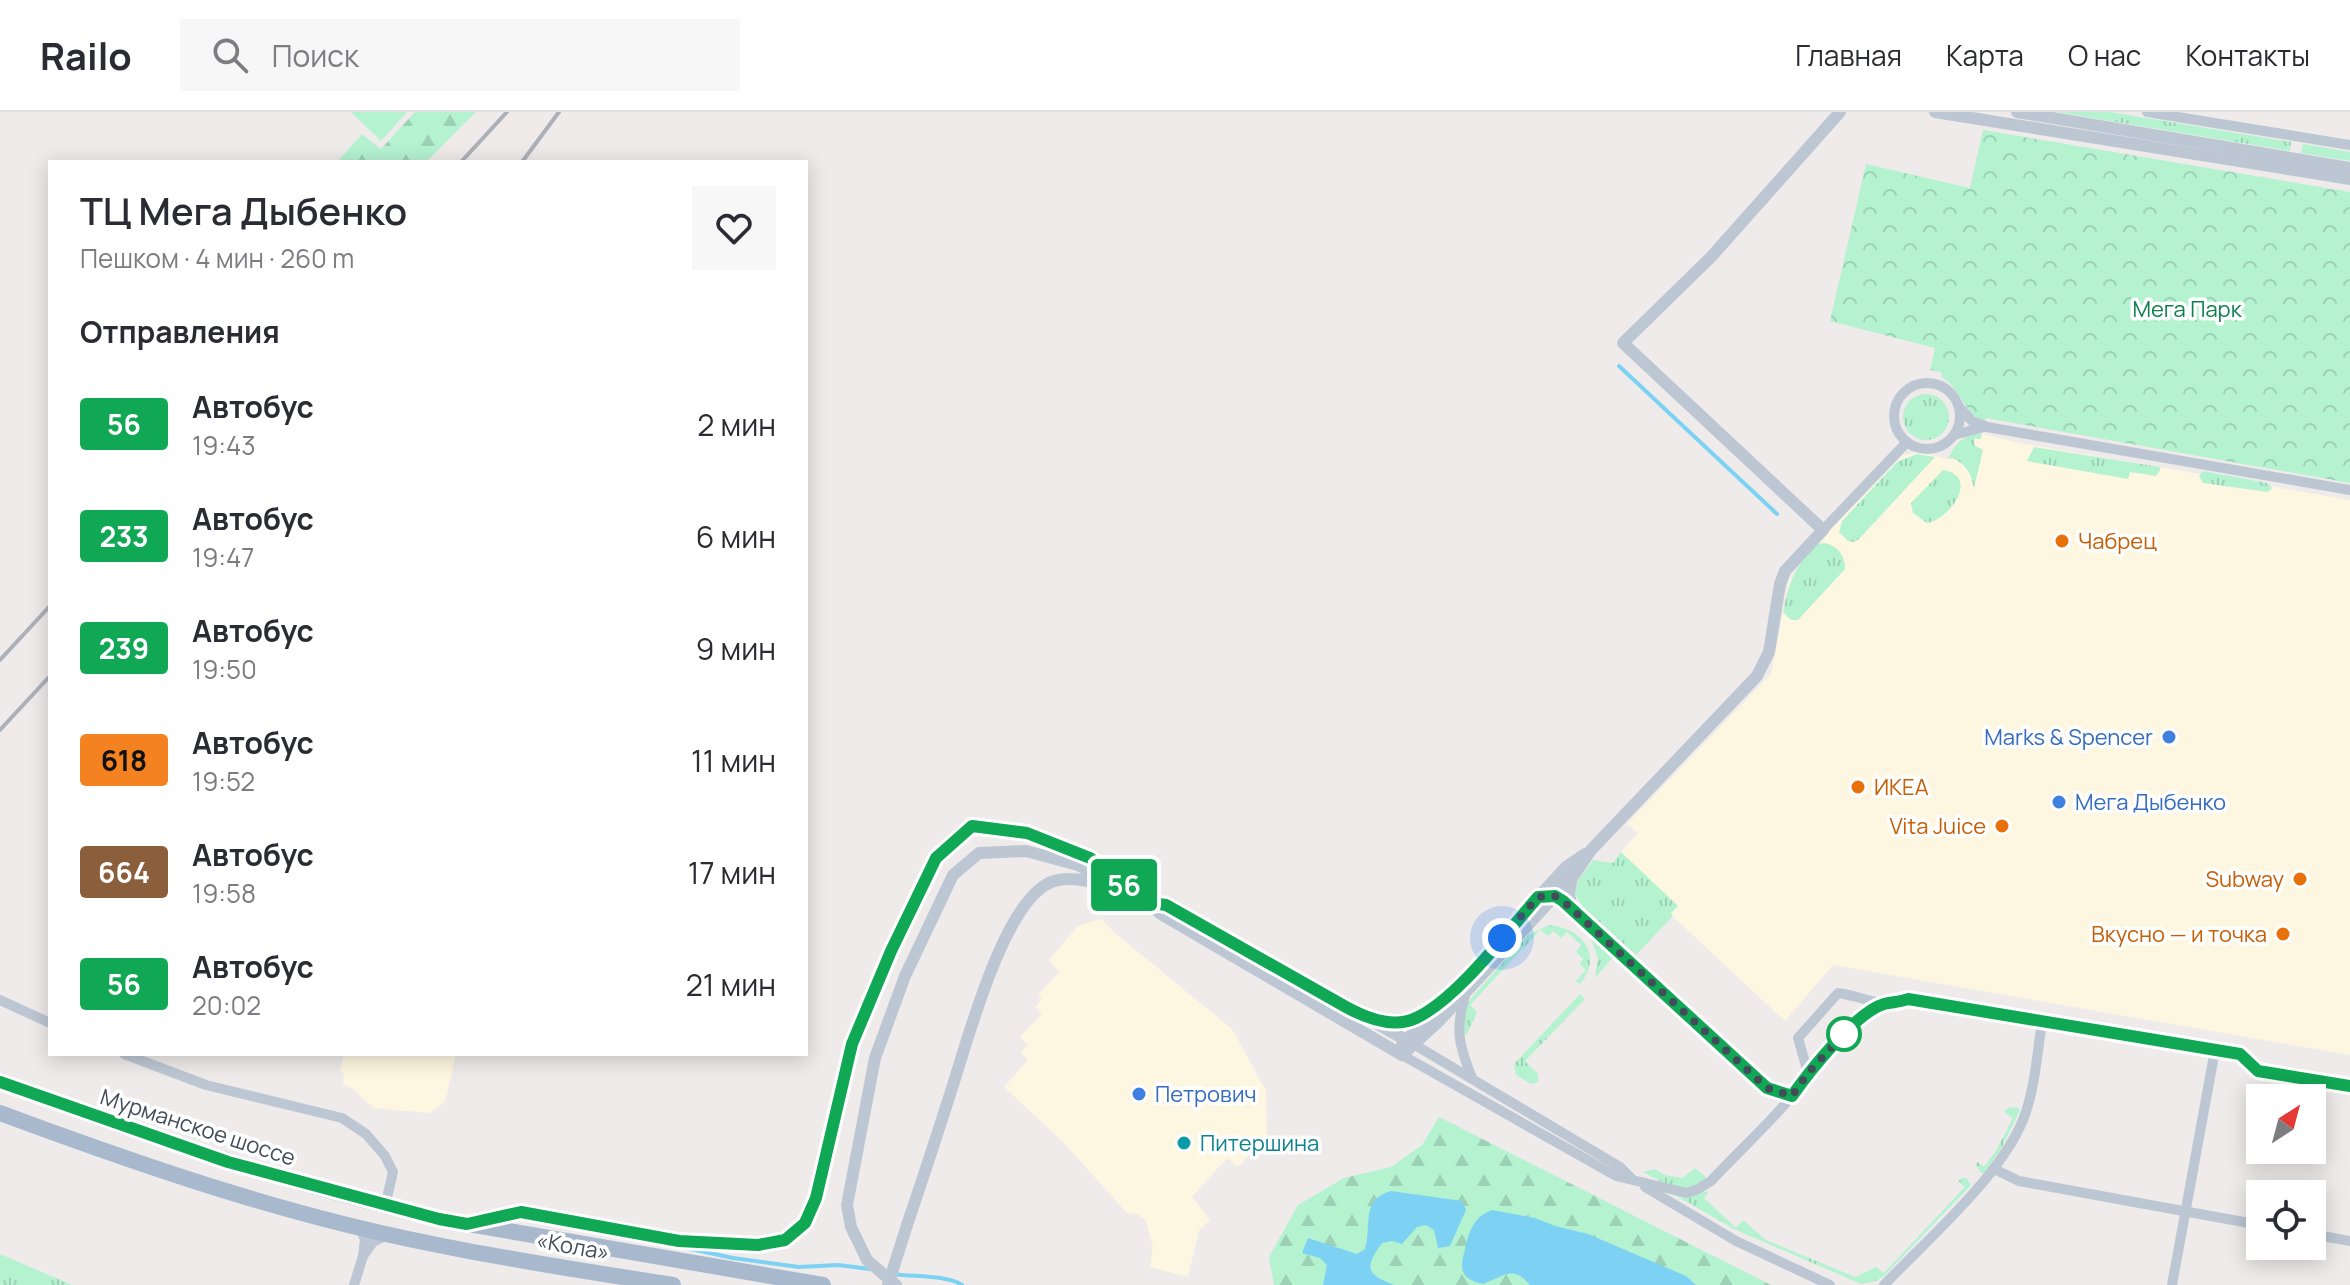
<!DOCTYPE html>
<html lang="ru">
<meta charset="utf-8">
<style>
body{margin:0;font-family:Manrope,sans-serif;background:#f7f7f7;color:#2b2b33;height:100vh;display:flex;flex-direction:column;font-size:30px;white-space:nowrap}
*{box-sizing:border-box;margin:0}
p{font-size:26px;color:#7c7c81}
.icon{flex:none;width:44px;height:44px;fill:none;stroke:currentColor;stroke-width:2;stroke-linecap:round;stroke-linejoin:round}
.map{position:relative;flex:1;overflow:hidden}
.drawer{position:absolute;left:48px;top:48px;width:760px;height:896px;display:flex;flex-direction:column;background:#fff;border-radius:0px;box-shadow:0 4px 20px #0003}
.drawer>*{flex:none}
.badge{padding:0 16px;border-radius:6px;font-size:28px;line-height:52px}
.needle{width:52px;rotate:36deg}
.tools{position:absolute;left:2246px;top:972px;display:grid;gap:16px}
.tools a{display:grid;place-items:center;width:80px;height:80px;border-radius:0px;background:#fff;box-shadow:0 4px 20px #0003;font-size:40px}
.you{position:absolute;width:40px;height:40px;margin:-20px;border:6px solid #fff;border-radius:50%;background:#1a73e8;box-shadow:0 0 0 12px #1a73e833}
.map>.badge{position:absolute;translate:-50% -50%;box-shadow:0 0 0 4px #fff}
h2{padding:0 32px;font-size:30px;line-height:72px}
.round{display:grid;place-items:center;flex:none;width:84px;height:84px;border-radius:0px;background:#f7f7f7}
.head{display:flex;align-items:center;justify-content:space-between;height:136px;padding:0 32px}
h1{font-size:38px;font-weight:600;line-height:60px}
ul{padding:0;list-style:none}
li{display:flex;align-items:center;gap:24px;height:112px;padding:0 32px}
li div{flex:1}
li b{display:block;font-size:30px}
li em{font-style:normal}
li .badge{min-width:88px;font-weight:700;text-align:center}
header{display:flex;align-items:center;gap:48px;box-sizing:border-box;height:112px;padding:0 40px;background:#fff;border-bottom:2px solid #e1e1e2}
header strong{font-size:38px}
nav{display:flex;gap:44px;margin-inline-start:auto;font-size:28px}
.search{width:560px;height:72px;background:#f7f7f7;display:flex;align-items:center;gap:20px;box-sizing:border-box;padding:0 28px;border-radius:0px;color:#7c7c81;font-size:30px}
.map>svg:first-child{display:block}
.commercial{fill:#fdf7e1}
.grass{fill:url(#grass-tufts)}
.forest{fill:url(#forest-firs)}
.park{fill:url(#park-crowns)}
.pitch{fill:#b4f2d0}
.water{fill:#7dd2f3}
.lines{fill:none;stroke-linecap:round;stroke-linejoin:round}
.stream{stroke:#7dd2f3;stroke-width:4}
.minor{stroke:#bdc7d3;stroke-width:10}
.tertiary{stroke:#bdc7d3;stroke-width:12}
.primary{stroke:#a8b9ce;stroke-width:16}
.rail{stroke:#adb0b7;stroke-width:4}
.tertiary-bridge{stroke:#bdc7d3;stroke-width:12}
.line-casing{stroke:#fff;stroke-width:18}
.line{stroke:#10a855;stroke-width:12}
.walk{stroke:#434d5a;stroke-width:8;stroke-dasharray:0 14.4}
.food-dot{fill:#e8710a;stroke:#fff;stroke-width:3}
.shop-dot{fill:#3f7fe0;stroke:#fff;stroke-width:3}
.stop-dot{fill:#fff;stroke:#10a855;stroke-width:4}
.culture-dot{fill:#0f9aa8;stroke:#fff;stroke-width:3}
.labels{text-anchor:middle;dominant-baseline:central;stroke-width:7;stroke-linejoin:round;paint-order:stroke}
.park-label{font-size:22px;fill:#0f8050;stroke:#fff}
.food-label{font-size:22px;fill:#c56008;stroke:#fff;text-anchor:end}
.shop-label{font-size:22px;fill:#366cbe;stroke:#fff;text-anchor:start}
.street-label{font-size:22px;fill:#434d5a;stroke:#fff}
.culture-label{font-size:22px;fill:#0d838f;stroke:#fff;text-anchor:start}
</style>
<header>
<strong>Railo</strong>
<div class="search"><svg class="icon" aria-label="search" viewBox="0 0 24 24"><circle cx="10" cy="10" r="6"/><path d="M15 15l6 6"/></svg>Поиск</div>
<nav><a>Главная</a><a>Карта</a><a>О нас</a><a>Контакты</a></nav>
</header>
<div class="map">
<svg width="2350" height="1173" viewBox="0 0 2350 1173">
<defs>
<pattern id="grass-tufts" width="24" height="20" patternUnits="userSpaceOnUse" patternTransform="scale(2)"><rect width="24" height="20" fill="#b4f2d0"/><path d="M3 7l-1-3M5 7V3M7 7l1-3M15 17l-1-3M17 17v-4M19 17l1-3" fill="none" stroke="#9cd1b5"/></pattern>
<pattern id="forest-firs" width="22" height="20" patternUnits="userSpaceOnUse" patternTransform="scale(2)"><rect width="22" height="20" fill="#b4f2d0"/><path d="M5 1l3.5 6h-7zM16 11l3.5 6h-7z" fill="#9cd1b5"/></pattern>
<pattern id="park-crowns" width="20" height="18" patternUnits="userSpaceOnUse" patternTransform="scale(2)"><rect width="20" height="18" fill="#b4f2d0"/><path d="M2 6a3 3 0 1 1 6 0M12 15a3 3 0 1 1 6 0" fill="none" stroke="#9cd1b5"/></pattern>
</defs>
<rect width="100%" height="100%" fill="#efebeb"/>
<g class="commercial">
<polygon points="1979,321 2019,331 2350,388 2350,943 1833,853 1785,909 1670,802 1678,794 1621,740 1638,721 1627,712 1771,562 1789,469 1816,432 1903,343 1918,340 1948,347 1961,327"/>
<polygon points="1101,807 1116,822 1232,917 1266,979 1267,1024 1238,1055 1227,1046 1192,1085 1210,1108 1199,1118 1188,1165 1150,1155 1153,1135 1146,1108 1136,1101 1128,1102 1063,1030 1004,975 1028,948 1021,941 1028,933 1020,925 1042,902 1035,895 1042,887 1038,883 1059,860 1049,848 1078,814"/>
<polygon points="344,942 456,942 445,990 429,1001 373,996 353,977 343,972 344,962 340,959"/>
</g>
<g class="grass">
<polygon points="2057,0 2110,0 2291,30 2290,39"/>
<polygon points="2303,32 2350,40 2350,49 2301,41"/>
<circle cx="1926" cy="305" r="23"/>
<path d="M1979 321 1982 322 1981 327 1975 326 1974 333 1983 338 1974 376C1971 361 1967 354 1953 346L1948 347C1956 331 1961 325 1979 321Z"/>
<polygon points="2034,335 2160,355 2160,358 2156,364 2130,360 2128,367 2027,349"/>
<polygon points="1917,342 1935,345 1859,427 1854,430 1848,429 1839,420 1842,409 1897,350"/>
<path d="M1943 358C1981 364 1949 408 1927 411L1913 401 1911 391Z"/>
<polygon points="2203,359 2267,371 2272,376 2268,380 2203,371 2199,364"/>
<path d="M1825 431C1838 434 1845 444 1845 457L1798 508H1791L1783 500C1790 466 1794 458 1816 432Z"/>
<polygon points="1621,740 1678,794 1671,801 1673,804 1636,843 1582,794 1575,782 1578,769 1593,748 1613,751"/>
<path d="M1549 813C1582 816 1604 843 1580 872L1576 869 1586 858 1580 852 1583 847 1576 840 1581 833 1567 820 1561 826 1553 819 1548 824 1540 818 1470 893 1477 900 1467 922 1462 923 1466 893 1473 884 1528 823Z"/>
<polygon points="1590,824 1614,844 1595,866 1598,847"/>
<polygon points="1580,882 1585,887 1525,949 1538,962 1538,970 1531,972 1516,963 1514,952"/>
<polygon points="2017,995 2020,998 2001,1037 1984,1061 1981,1061 1975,1052 1977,1050 1984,1055 1997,1037 2013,1006 2004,1000 2008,996"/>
<path d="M1695 1056 1708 1067C1683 1083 1667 1073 1643 1060L1655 1057 1665 1063 1682 1066Z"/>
<polygon points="1962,1066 1966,1066 1971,1073 1884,1164 1876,1169 1861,1172 1734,1117 1675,1083 1687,1085 1709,1079 1704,1086 1736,1116 1743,1108 1766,1128 1855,1165 1876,1155 1884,1161 1965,1075 1958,1069"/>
<polygon points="0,1142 72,1173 0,1173"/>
</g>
<g class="forest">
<polygon points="415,0 476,0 426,50 337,50 362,22 381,37"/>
<polygon points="1439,1005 1771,1173 1274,1173 1269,1145 1298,1093 1344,1066 1391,1055 1422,1033"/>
</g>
<path class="park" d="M1983 18 2350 80V371L1986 306 1985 309C1963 302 1963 279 1942 265L1941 260 1930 258 1935 236 1830 209 1866 52 1970 76Z"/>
<polygon class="pitch" points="351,0 407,0 381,29"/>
<g class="water">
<path d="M1391 1079 1462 1089 1466 1098 1450 1134 1438 1136 1434 1118 1426 1113 1417 1115 1402 1132 1392 1129 1382 1131C1364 1156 1366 1162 1394 1173H1323L1327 1153 1320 1146 1302 1141 1308 1126 1357 1142 1365 1137C1372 1115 1360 1087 1391 1079Z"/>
<path d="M1492 1098 1535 1106 1555 1114 1588 1122 1686 1164 1696 1173H1530C1512 1152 1503 1165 1483 1172 1456 1166 1461 1153 1466 1133 1470 1117 1475 1104 1492 1098Z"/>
</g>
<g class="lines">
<g class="stream">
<polyline points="1619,254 1777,402"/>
<polyline points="622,1124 668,1133"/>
<polyline points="677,1134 733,1146 799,1155 838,1153 870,1157"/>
<path d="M894 1162C913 1165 948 1163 962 1173"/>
</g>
<g class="minor">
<polyline points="2147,0 2350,33"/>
<circle cx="1927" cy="304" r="33"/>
<polyline points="1959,295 1972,309 1987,315 2350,378"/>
<polyline points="1954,323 1984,315"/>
<polyline points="1823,418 1907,330"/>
<polyline points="1573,765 1570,782 1573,798"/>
<polyline points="1549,784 1563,789 1767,976 1792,984"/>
<path d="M1466 880C1455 917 1458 931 1472 966"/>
<polyline points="0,888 50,911"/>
<polyline points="1415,933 1620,1055 1631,1066"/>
<polyline points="124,942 206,973 342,1006 366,1022 385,1044 393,1060 385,1094"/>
<path d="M1402 943 1616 1064 1687 1081 1698 1077 1711 1069C1737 1041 1767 1014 1792 984 1820 950 1845 916 1883 892"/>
<path d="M1808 961 1798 926 1838 881C1866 885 1880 897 1908 887L2240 942 2258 959 2350 974"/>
<polyline points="1994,1057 2019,1069 2260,1113"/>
<polyline points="1645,1075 1736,1129 1830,1173"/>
<polyline points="359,1115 365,1127 363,1144 373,1130 388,1122"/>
<polyline points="2312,1122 2350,1129"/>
<polyline points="354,1173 363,1144"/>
<path d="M1884 1173C1928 1127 1999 1066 2023 1008 2035 978 2037 942 2042 910"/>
<polyline points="2172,1173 2215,938"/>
</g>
<g class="tertiary">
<polyline points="1935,0 2350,67"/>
<polyline points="2017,0 2350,56"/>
<polyline points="1373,908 1415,907 1431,897"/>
<polyline points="1402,933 1566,755 1585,742"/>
<polyline points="474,1110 521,1100 679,1129 758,1133 785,1128 805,1111 816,1086 852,932 891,839 936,746 972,714 1027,721 1090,746 1161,802 1402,943 1439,909 1575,762 1591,738 1757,564 1769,540 1780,472 1785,459 1823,418 1623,231 1711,145 1840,0"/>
<path d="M907 1113C923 1066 938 1020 953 973 968 927 1005 784 1054 769 1088 759 1130 788 1166 793L1415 933"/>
<polyline points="896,1173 867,1148 851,1115 847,1093 875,946 905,864 953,763 979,741 1026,739 1078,753 1111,771"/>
</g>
<g class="primary">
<path d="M0 969C143 1025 290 1071 439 1107L823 1173"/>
<path d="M0 1001C140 1053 282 1102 428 1131 509 1148 591 1160 673 1173"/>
</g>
<g class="rail">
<polyline points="461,50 507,0"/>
<polyline points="522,50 559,0"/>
<polyline points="0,548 50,494"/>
<polyline points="0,618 50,564"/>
</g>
<polyline class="tertiary-bridge" points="888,1173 907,1113"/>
</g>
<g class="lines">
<defs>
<path id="line" d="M0 970 228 1050 439 1107 467 1112 521 1100 679 1129 758 1133 785 1128 805 1111 816 1086 852 932 891 839 936 746 972 714 1027 721 1090 746 1145 790 1166 793 1346 895C1366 906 1393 917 1416 906 1457 887 1507 820 1538 785L1555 784 1563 789 1767 976 1792 984C1809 960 1856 900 1884 892 1892 890 1900 890 1908 887L2240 942 2258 959 2350 974"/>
</defs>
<use href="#line" class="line-casing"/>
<use href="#line" class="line"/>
<polyline class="walk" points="1502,826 1538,785 1555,784 1563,789 1767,976 1792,984 1808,961 1844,922"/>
</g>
<g class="food-dot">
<circle cx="2062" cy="429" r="8"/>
<circle cx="1858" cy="675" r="8"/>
<circle cx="2002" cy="714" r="8"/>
<circle cx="2300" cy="767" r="8"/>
<circle cx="2283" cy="822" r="8"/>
</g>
<g class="shop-dot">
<circle cx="2169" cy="625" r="8"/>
<circle cx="2059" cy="690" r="8"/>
<circle cx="1139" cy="982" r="8"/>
</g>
<circle class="stop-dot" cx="1844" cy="922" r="16"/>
<circle class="culture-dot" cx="1184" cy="1031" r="8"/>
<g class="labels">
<g class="park-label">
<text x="2187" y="197">Мега Парк</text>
</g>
<g class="food-label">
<text x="2078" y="429" text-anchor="start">Чабрец</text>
<text x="1874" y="675" text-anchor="start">ИКЕА</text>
<text x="1986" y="714">Vita Juice</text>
<text x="2284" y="767">Subway</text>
<text x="2267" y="822">Вкусно — и точка</text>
</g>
<g class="shop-label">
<text x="2153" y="625" text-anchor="end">Marks &amp; Spencer</text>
<text x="2075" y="690">Мега Дыбенко</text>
<text x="1155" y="982">Петрович</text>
</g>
<g class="street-label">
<text transform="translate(198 1015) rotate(18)">Мурманское шоссе</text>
<text transform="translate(573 1134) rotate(10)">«Кола»</text>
</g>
<g class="culture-label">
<text x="1200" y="1031">Питершина</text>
</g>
</g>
</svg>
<div class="tools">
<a><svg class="needle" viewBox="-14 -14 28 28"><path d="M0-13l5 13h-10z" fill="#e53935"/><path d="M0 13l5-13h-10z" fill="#7c7c81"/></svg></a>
<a><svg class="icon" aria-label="locate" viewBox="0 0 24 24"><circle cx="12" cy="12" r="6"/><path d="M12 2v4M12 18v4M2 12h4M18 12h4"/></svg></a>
</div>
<div class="you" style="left:1502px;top:826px"></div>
<b class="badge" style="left:1124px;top:773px;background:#10a855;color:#fff">56</b>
<section class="drawer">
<div class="head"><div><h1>ТЦ Мега Дыбенко</h1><p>Пешком · 4 мин · 260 m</p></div><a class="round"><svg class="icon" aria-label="heart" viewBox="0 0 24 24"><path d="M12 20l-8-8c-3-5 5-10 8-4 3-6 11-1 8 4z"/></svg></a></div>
<h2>Отправления</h2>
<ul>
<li><span class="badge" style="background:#10a855;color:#fff">56</span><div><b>Автобус</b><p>19:43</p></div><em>2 мин</em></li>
<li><span class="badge" style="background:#10a855;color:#fff">233</span><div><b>Автобус</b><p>19:47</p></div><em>6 мин</em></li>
<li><span class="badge" style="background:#10a855;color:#fff">239</span><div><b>Автобус</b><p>19:50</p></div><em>9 мин</em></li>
<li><span class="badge" style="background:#f58220;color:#111">618</span><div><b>Автобус</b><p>19:52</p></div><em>11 мин</em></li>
<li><span class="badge" style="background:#8b5e3c;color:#fff">664</span><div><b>Автобус</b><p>19:58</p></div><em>17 мин</em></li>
<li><span class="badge" style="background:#10a855;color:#fff">56</span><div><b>Автобус</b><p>20:02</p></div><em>21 мин</em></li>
</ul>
</section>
</div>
